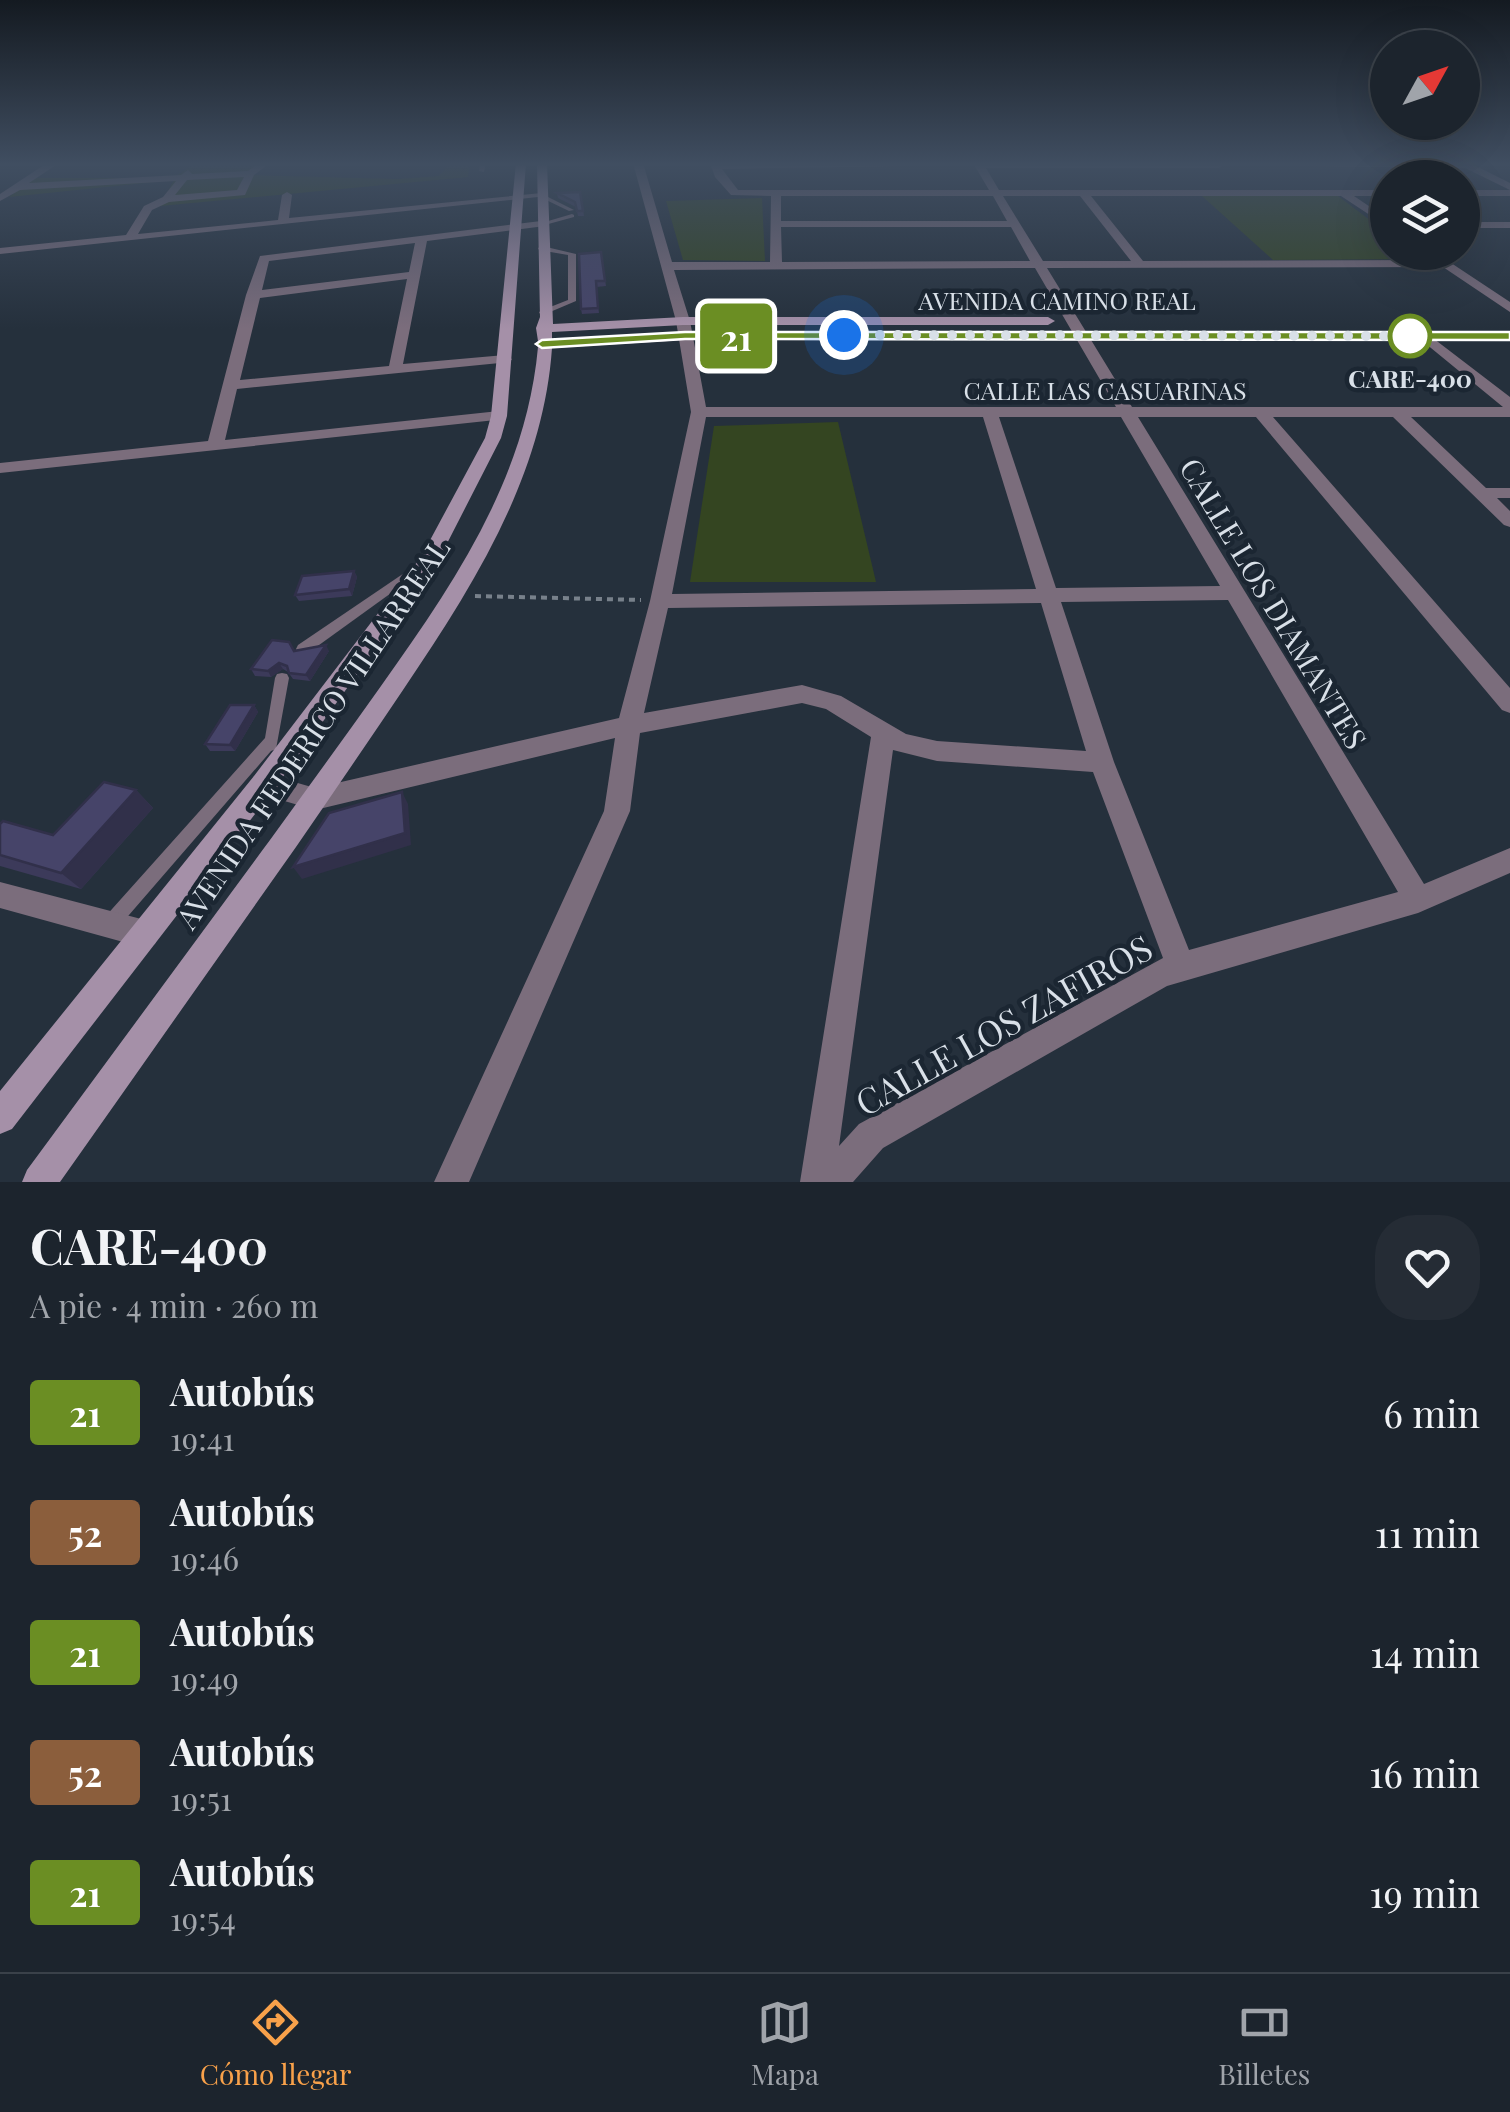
<!DOCTYPE html>
<html lang="es">
<meta charset="utf-8">
<style>
body{margin:0;font-family:"Playfair Display",serif;background:#252c35;color:#f1f3f6;height:100vh;display:flex;flex-direction:column;font-size:38px;white-space:nowrap}
*{box-sizing:border-box;margin:0}
p{font-size:32px;color:#a0a4aa}
.icon{flex:none;width:55px;height:55px;fill:none;stroke:currentColor;stroke-width:2;stroke-linecap:round;stroke-linejoin:round}
.map{position:relative;height:1182px;overflow:hidden}
.drawer{display:flex;flex-direction:column;background:#1c242d;flex:1}
.drawer>*{flex:none}
.badge{padding:0 20px;border-radius:8px;font-size:35px;line-height:65px}
.needle{width:65px;rotate:50deg}
.controls{position:absolute;left:1370px;top:30px;display:grid;gap:20px}
.controls a{display:grid;place-items:center;width:110px;height:110px;border-radius:50%;background:#1c242d;box-shadow:0 10px 40px #0002,0 0 0 2px #3a4149;font-size:50px}
.you{position:absolute;width:50px;height:50px;margin:-25px;border:8px solid #fff;border-radius:50%;background:#1a73e8;box-shadow:0 0 0 15px #1a73e833}
.map>.badge{position:absolute;translate:-50% -50%;box-shadow:0 0 0 5px #fff}
.round{display:grid;place-items:center;flex:none;width:105px;height:105px;border-radius:40px;background:#252c35}
.headline{display:flex;align-items:center;justify-content:space-between;height:170px;padding:0 30px}
h1{font-size:48px;font-weight:700;line-height:75px}
ul{padding:0;list-style:none}
li{display:flex;align-items:center;gap:30px;height:120px;padding:0 30px}
li div{flex:1}
li b{display:block;font-size:38px}
li em{font-style:normal}
li .badge{min-width:110px;font-weight:700;text-align:center}
.tabs{display:flex;justify-content:space-around;align-items:center;height:140px;border-top:2px solid #3a4149;background:#1c242d;font-size:28px;color:#a0a4aa}
.tabs a{display:grid;justify-items:center;gap:5px}
.tabs .on{color:#f8a14a}
.map>svg:first-child{display:block}
.green{fill:#344521}
.lines{fill:none;stroke-linecap:round;stroke-linejoin:round}
.path{stroke:#78818b;stroke-width:4;stroke-dasharray:6 5;stroke-linecap:butt}
.lane{fill:#7b6d7c;fill-rule:evenodd}
.street{fill:#7b6d7c;fill-rule:evenodd}
.secondary{fill:#a590a8;fill-rule:evenodd}
.wall{fill:#3c3a5a}
.shaded-wall{fill:#31304a}
.building{fill:#464469;stroke:#31304a;stroke-width:2.5}
.line{fill:#6b8e23;stroke:#fff;stroke-width:2.5}
.walk{stroke:#d9e0e8;stroke-width:10;stroke-dasharray:0 18}
.stop-dot{fill:#fff;stroke:#6b8e23;stroke-width:5}
.labels{text-anchor:middle;dominant-baseline:central;stroke-width:9;stroke-linejoin:round;paint-order:stroke}
.far-street-label{font-size:25px;fill:#d9e0e8;stroke:#1b2632}
.far-stop-label{font-size:25px;font-weight:bold;fill:#d9e0e8;stroke:#1b2632}
.street-label{font-size:30px;fill:#d9e0e8;stroke:#1b2632}
.near-street-label{font-size:35px;fill:#d9e0e8;stroke:#1b2632}
</style>
<div class="map">
<svg width="1510" height="1182" viewBox="0 0 1510 1182">
<rect width="100%" height="100%" fill="#25303c"/>
<g class="green">
<polygon points="197,163 263,163 248,175 398,179 439,176 451,163 470,163 468,177 160,206 174,180 9,197 34,178 172,178"/>
<polygon points="1202,196 1338,196 1387,233 1388,252 1415,253 1423,259 1273,260"/>
<polygon points="762,198 765,261 683,260 666,201"/>
<polygon points="838,422 876,582 690,582 714,426"/>
</g>
<g class="lines">
<polyline class="path" points="475,596 641,600"/>
<g class="lane">
<polygon points="480,163 486,163 484,172 479,171"/>
<polygon points="540,195 544,195 574,210 569,211 540,197"/>
<polygon points="572,214 574,215 574,217 541,226 538,224"/>
<polygon points="542,246 576,254 576,301 543,315 539,313 540,311 568,300 568,255 539,250 538,248"/>
<polygon points="419,563 425,567 423,570 308,653 298,653 296,649 298,645"/>
<polygon points="282,673 287,674 289,678 276,749 271,751 116,930 110,933 104,930 101,924 104,918 265,738 275,678 277,674"/>
</g>
<g class="street">
<path d="M47 163H59L29 183 181 175 188 170 192 174 248 171 259 163H270L254 175 245 195 169 202 152 210 138 234 278 220 282 195 287 192 292 195 289 218 542 193 547 196 0 254V248L126 235 144 206 163 197 176 181 20 190 0 201V194ZM244 177 237 190 175 195 187 180Z"/>
<path d="M633 163H643L672 262H770L771 196 731 195 715 177 710 163H912L907 166 722 169 738 190H989L973 163 1224 165 1219 168H986L999 190H1388V196H1354L1388 219V227L1341 196H1091L1143 261 1433 260 1430 256 1436 253 1510 302V312L1443 267 1047 268 1132 407H1503L1420 339 1418 336 1425 332 1510 397V417H1411L1486 488H1510V498H1497L1510 511V527L1504 525 1393 417H1273L1510 688V713L1502 710 1256 417H1138L1424 884 1510 848V873L1418 913 1167 986 883 1148 853 1182H800L871 737 826 709 802 703 640 733 630 811 469 1182H434L604 811 615 738 315 810 254 792 251 784 254 776 263 773 315 788 619 718 650 601 691 412 676 321ZM781 196H993L1007 221H781ZM1003 196H1080L1131 261H1043ZM781 227H1011L1030 261 782 262ZM1035 268 1116 407H706L690 321 674 270ZM706 417H983L1036 589 672 594ZM999 417H1121L1220 586 1056 588ZM1228 600 1398 892 1189 950 1114 762 1061 602ZM1041 603 1086 751 937 741 906 734 841 696 802 685 644 713 668 608ZM893 750 937 761 1093 772 1163 958 859 1124 839 1146Z"/>
<polygon points="1294,163 1470,163 1510,183 1510,190 1465,168 1299,166"/>
<rect x="1462" y="190" width="48" height="6"/>
<path d="M541 221 546 224 545 226 427 241 403 364 505 355 512 359 510 362 237 389 225 440 499 411 505 413V419L0 473V463L208 441 246 295 260 256ZM415 243 409 272 262 290 269 261ZM407 279 389 366 240 380 260 298Z"/>
<rect x="1462" y="222" width="48" height="6"/>
<polygon points="0,882 145,920 155,924 159,934 155,944 145,948 0,908"/>
</g>
<g class="secondary">
<polygon points="516,163 526,163 507,416 501,438 436,565 272,792 12,1129 0,1134 0,1091 254,776 421,557 485,438 491,416"/>
<path d="M537 163H547L553 324 683 317H1048L1055 321 1048 325H683L552 332V339L685 332H1510V340H685L552 348C543 477 473 586 403 690 367 743 332 795 296 847 217 959 139 1070 60 1182H22L27 1170C108 1060 189 950 270 840 307 789 344 738 381 686 455 582 526 478 538 347L535 344 538 341 536 328 540 317Z"/>
</g>
</g>
<g class="wall">
<polygon points="580,192 584,216 578,216 576,207 558,198 557,193"/>
<polygon points="601,252 606,286 596,287 599,313 582,314 581,309"/>
<polygon points="354,571 357,577 352,596 299,601 295,595"/>
<polygon points="294,651 329,651 310,681 293,679 288,672 283,669 271,677 255,676 251,669"/>
<polygon points="254,705 258,712 235,751 210,751 205,744"/>
<polygon points="136,790 153,808 81,889 0,866 0,824 53,835"/>
</g>
<g class="shaded-wall">
<polygon points="354,571 357,577 352,596 349,589"/>
<polygon points="326,645 329,651 310,681 306,675"/>
<polygon points="279,663 283,669 271,677 268,671"/>
<polygon points="254,705 258,712 235,751 230,745"/>
<polygon points="136,790 153,808 81,889 61,873"/>
<polygon points="402,792 408,804 411,845 302,879 293,867"/>
</g>
<g class="building">
<polygon points="580,192 583,211 577,211 575,202 557,193"/>
<polygon points="601,252 605,281 596,281 598,308 581,309 579,254"/>
<polygon points="354,571 349,589 295,595 302,576"/>
<polygon points="272,640 289,642 294,651 326,645 306,675 289,673 287,666 279,663 268,671 251,669"/>
<polygon points="230,705 254,705 230,745 205,744"/>
<polygon points="104,782 136,790 61,873 0,855 0,824 3,821 53,835"/>
<polygon points="402,792 405,833 293,867 329,813"/>
</g>
<linearGradient id="sky" x2="0" y2="1"><stop stop-color="#141a21"/><stop offset="0.5" stop-color="#404e61"/><stop offset="1" stop-color="#404e61" stop-opacity="0"/></linearGradient>
<rect width="1510" height="329" fill="url(#sky)"/>
<polygon class="line" points="685,332 1510,332 1510,340 685,339 542,348 536,344 542,340"/>
<g class="lines">
<polyline class="walk" points="844,335 1426,336 1410,336"/>
</g>
<circle class="stop-dot" cx="1410" cy="336" r="20"/>
<g class="labels">
<g class="far-street-label">
<text x="1057" y="299">AVENIDA CAMINO REAL</text>
<text x="1105" y="389">CALLE LAS CASUARINAS</text>
</g>
<g class="far-stop-label">
<text x="1410" y="377">CARE-400</text>
</g>
<g class="street-label">
<text transform="translate(1274 603) rotate(59)">CALLE LOS DIAMANTES</text>
<text transform="translate(312 733) rotate(-56)">AVENIDA FEDERICO VILLARREAL</text>
</g>
<g class="near-street-label">
<text transform="translate(1003 1024) rotate(-29)">CALLE LOS ZAFIROS</text>
</g>
</g>
</svg>
<div class="controls">
<a><svg class="needle" viewBox="-14 -14 28 28"><path d="M0-13l5 13h-10z" fill="#e53935"/><path d="M0 13l5-13h-10z" fill="#a0a4aa"/></svg></a>
<a><svg class="icon" aria-label="layers" viewBox="0 0 24 24"><path d="M12 4l9 5-9 5-9-5zM3 14l9 5 9-5"/></svg></a>
</div>
<div class="you" style="left:844px;top:335px"></div>
<b class="badge" style="left:736px;top:336px;background:#6b8e23;color:#fff">21</b>
</div>
<section class="drawer">
<div class="headline"><div><h1>CARE-400</h1><p>A pie · 4 min · 260 m</p></div><a class="round"><svg class="icon" aria-label="heart" viewBox="0 0 24 24"><path d="M12 20l-8-8c-3-5 5-10 8-4 3-6 11-1 8 4z"/></svg></a></div>
<ul>
<li><span class="badge" style="background:#6b8e23;color:#fff">21</span><div><b>Autobús</b><p>19:41</p></div><em>6 min</em></li>
<li><span class="badge" style="background:#8b5e3c;color:#fff">52</span><div><b>Autobús</b><p>19:46</p></div><em>11 min</em></li>
<li><span class="badge" style="background:#6b8e23;color:#fff">21</span><div><b>Autobús</b><p>19:49</p></div><em>14 min</em></li>
<li><span class="badge" style="background:#8b5e3c;color:#fff">52</span><div><b>Autobús</b><p>19:51</p></div><em>16 min</em></li>
<li><span class="badge" style="background:#6b8e23;color:#fff">21</span><div><b>Autobús</b><p>19:54</p></div><em>19 min</em></li>
</ul>
</section>
<nav class="tabs">
<a class="on"><svg class="icon" aria-label="directions" viewBox="0 0 24 24"><path d="M12 3l9 9-9 9-9-9zM9 14v-3h6M13 9l2 2-2 2"/></svg>Cómo llegar</a>
<a><svg class="icon" aria-label="map" viewBox="0 0 24 24"><path d="M3 6l6-2 6 2 6-2v14l-6 2-6-2-6 2zM9 4v14M15 6v14"/></svg>Mapa</a>
<a><svg class="icon" aria-label="tickets" viewBox="0 0 24 24"><path d="M3 7h18v10H3zM15 7v10"/></svg>Billetes</a>
</nav>
